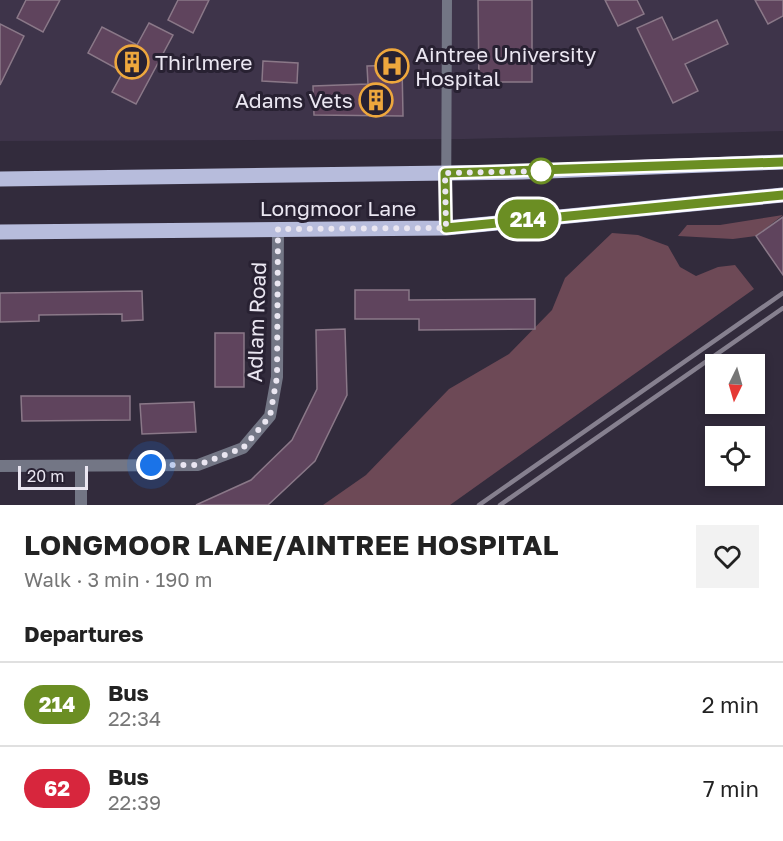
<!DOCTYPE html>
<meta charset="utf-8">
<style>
body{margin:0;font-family:"Golos Text",sans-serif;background:#f2f2f2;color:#222;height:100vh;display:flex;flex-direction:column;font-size:22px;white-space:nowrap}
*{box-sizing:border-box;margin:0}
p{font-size:20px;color:#767676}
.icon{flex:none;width:33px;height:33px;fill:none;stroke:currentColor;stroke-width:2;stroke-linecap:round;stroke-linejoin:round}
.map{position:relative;height:505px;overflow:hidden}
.drawer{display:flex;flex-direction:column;background:#fff;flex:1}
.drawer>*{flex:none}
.badge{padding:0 12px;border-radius:20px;font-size:21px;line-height:39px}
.needle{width:39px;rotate:185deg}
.tools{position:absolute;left:705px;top:354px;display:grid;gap:12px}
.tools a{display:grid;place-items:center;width:60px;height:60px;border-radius:0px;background:#fff;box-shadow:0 3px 9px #0003;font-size:30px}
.scale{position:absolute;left:18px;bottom:15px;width:70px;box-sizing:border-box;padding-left:6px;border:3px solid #eae6f1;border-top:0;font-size:16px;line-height:21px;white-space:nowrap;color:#eae6f1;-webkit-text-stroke:4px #282132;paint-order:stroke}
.you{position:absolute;width:30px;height:30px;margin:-15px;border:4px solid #fff;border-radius:50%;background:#1a73e8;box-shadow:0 0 0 9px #1a73e833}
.map>.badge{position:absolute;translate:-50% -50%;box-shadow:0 0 0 3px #fff}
h2{padding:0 24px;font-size:22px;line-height:54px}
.round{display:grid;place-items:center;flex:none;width:63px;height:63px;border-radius:0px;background:#f2f2f2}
.overview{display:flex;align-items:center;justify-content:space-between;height:102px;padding:0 24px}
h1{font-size:28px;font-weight:700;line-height:45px}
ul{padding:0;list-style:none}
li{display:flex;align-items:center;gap:18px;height:84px;padding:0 24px;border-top:2px solid #e0e0e0}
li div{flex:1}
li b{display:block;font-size:22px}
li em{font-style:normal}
li .badge{min-width:66px;font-weight:700;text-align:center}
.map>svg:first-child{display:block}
.built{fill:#3e344a}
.forest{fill:#6d4956}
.building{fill:#5f445d;stroke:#8a7888;stroke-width:1.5}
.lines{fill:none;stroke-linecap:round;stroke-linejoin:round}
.lane{stroke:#737685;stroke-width:10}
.street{stroke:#737685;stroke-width:12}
.primary{stroke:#b7bcdc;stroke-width:15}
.rail{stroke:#86808f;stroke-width:4.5}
.line-casing{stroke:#fff;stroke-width:14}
.line{stroke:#6b8e23;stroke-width:9}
.walk{stroke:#eae6f1;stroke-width:6;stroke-dasharray:0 10.8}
.stop-dot{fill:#fff;stroke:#6b8e23;stroke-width:3}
.labels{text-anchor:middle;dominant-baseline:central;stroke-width:6;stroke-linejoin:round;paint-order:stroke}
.poi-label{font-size:21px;fill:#eae6f1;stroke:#282132;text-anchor:start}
.street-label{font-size:21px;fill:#eae6f1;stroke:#282132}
</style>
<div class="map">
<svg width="783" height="505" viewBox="0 0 783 505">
<rect width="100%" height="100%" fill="#322b3c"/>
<polygon class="built" points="0,0 783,0 783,131 465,139 0,141"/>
<g class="forest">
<polygon points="783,215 756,236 733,239 678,236 687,225 720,225"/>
<polygon points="612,233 638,235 668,246 680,267 696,276 718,267 735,265 754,289 450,505 323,505 366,475 449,389 509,354 552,310 565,278"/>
</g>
<g class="building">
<polygon points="26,0 60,0 43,32 17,18"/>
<polygon points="178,0 209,0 193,33 168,20"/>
<polygon points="478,0 532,0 532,82 479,82"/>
<polygon points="605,0 637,0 644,14 618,26"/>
<polygon points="755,0 783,0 783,16 768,24"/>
<polygon points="662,17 673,40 717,20 728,44 685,64 698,91 673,103 637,28"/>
<polygon points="149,23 173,35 136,104 112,92 123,72 88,53 102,27 137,45"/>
<polygon points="0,24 24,36 0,85"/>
<polygon points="263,61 298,63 297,83 262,81"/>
<polygon points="402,65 403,116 314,115 313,86 368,84 367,66"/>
<polygon points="783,217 783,275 756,236"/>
<polygon points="355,290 409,290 409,300 535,299 535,329 419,330 419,319 355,319"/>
<polygon points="142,291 143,320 122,321 122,314 39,315 39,321 0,322 0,293"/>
<polygon points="345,329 347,395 315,461 268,505 196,505 251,480 292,440 317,389 316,330"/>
<rect x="215" y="333" width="29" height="54"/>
<polygon points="21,396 130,396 130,420 22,421"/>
<polygon points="194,402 196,432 142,434 140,404"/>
</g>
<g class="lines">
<polyline class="lane" points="446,228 447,0"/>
<g class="street">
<polyline points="0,466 198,465 243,448 270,416 277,377 278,229"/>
<polyline points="81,466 81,505"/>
</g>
<g class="primary">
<polyline points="0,179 522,172 783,162"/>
<polyline points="0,232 446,228 783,195"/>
</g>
<g class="rail">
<polyline points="479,505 783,293"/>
<polyline points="500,505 783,308"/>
</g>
</g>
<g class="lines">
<defs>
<polyline id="line" points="783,162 445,173 446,228 783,195"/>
</defs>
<use href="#line" class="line-casing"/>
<use href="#line" class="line"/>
<polyline class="walk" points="151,465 198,465 243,448 270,416 277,377 278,229 446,228 445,173 546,171 541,171"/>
</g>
<defs>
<symbol id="building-ring" viewBox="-11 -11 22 22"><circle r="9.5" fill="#282132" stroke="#eea73d" stroke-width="1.5"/><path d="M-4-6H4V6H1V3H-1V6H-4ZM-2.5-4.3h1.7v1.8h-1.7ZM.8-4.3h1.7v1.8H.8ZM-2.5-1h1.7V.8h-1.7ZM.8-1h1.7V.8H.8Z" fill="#eea73d"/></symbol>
<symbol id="hospital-ring" viewBox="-11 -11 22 22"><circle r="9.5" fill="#282132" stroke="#eea73d" stroke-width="1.5"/><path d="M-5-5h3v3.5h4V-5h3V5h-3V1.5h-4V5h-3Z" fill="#eea73d"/></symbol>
</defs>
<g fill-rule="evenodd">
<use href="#building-ring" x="113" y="43" width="38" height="38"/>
<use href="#hospital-ring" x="373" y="47" width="38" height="38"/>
<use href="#building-ring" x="357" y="81" width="38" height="38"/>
</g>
<circle class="stop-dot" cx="541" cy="171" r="12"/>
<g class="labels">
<g class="poi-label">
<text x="415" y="54">Aintree University<tspan x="415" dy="24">Hospital</tspan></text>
<text x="155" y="62">Thirlmere</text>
<text x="353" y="100" text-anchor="end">Adams Vets</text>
</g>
<g class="street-label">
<text x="338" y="208">Longmoor Lane</text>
<text transform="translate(256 322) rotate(-88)">Adlam Road</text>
</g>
</g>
</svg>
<div class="tools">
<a><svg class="needle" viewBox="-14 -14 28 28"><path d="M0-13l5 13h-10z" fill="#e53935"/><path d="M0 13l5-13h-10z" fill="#767676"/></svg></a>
<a><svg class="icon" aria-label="locate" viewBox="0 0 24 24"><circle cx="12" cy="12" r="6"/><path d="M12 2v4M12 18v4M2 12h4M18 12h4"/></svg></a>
</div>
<div class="scale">20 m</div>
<div class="you" style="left:151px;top:465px"></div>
<b class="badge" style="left:528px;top:219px;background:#6b8e23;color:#fff">214</b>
</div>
<section class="drawer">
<div class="overview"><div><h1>LONGMOOR LANE/AINTREE HOSPITAL</h1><p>Walk · 3 min · 190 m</p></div><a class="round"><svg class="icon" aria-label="heart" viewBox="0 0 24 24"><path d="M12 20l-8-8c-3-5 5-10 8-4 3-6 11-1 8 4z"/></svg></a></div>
<h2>Departures</h2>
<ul>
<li><span class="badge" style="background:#6b8e23;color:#fff">214</span><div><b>Bus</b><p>22:34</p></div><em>2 min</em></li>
<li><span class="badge" style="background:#d7263d;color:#fff">62</span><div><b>Bus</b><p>22:39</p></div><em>7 min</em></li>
</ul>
</section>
